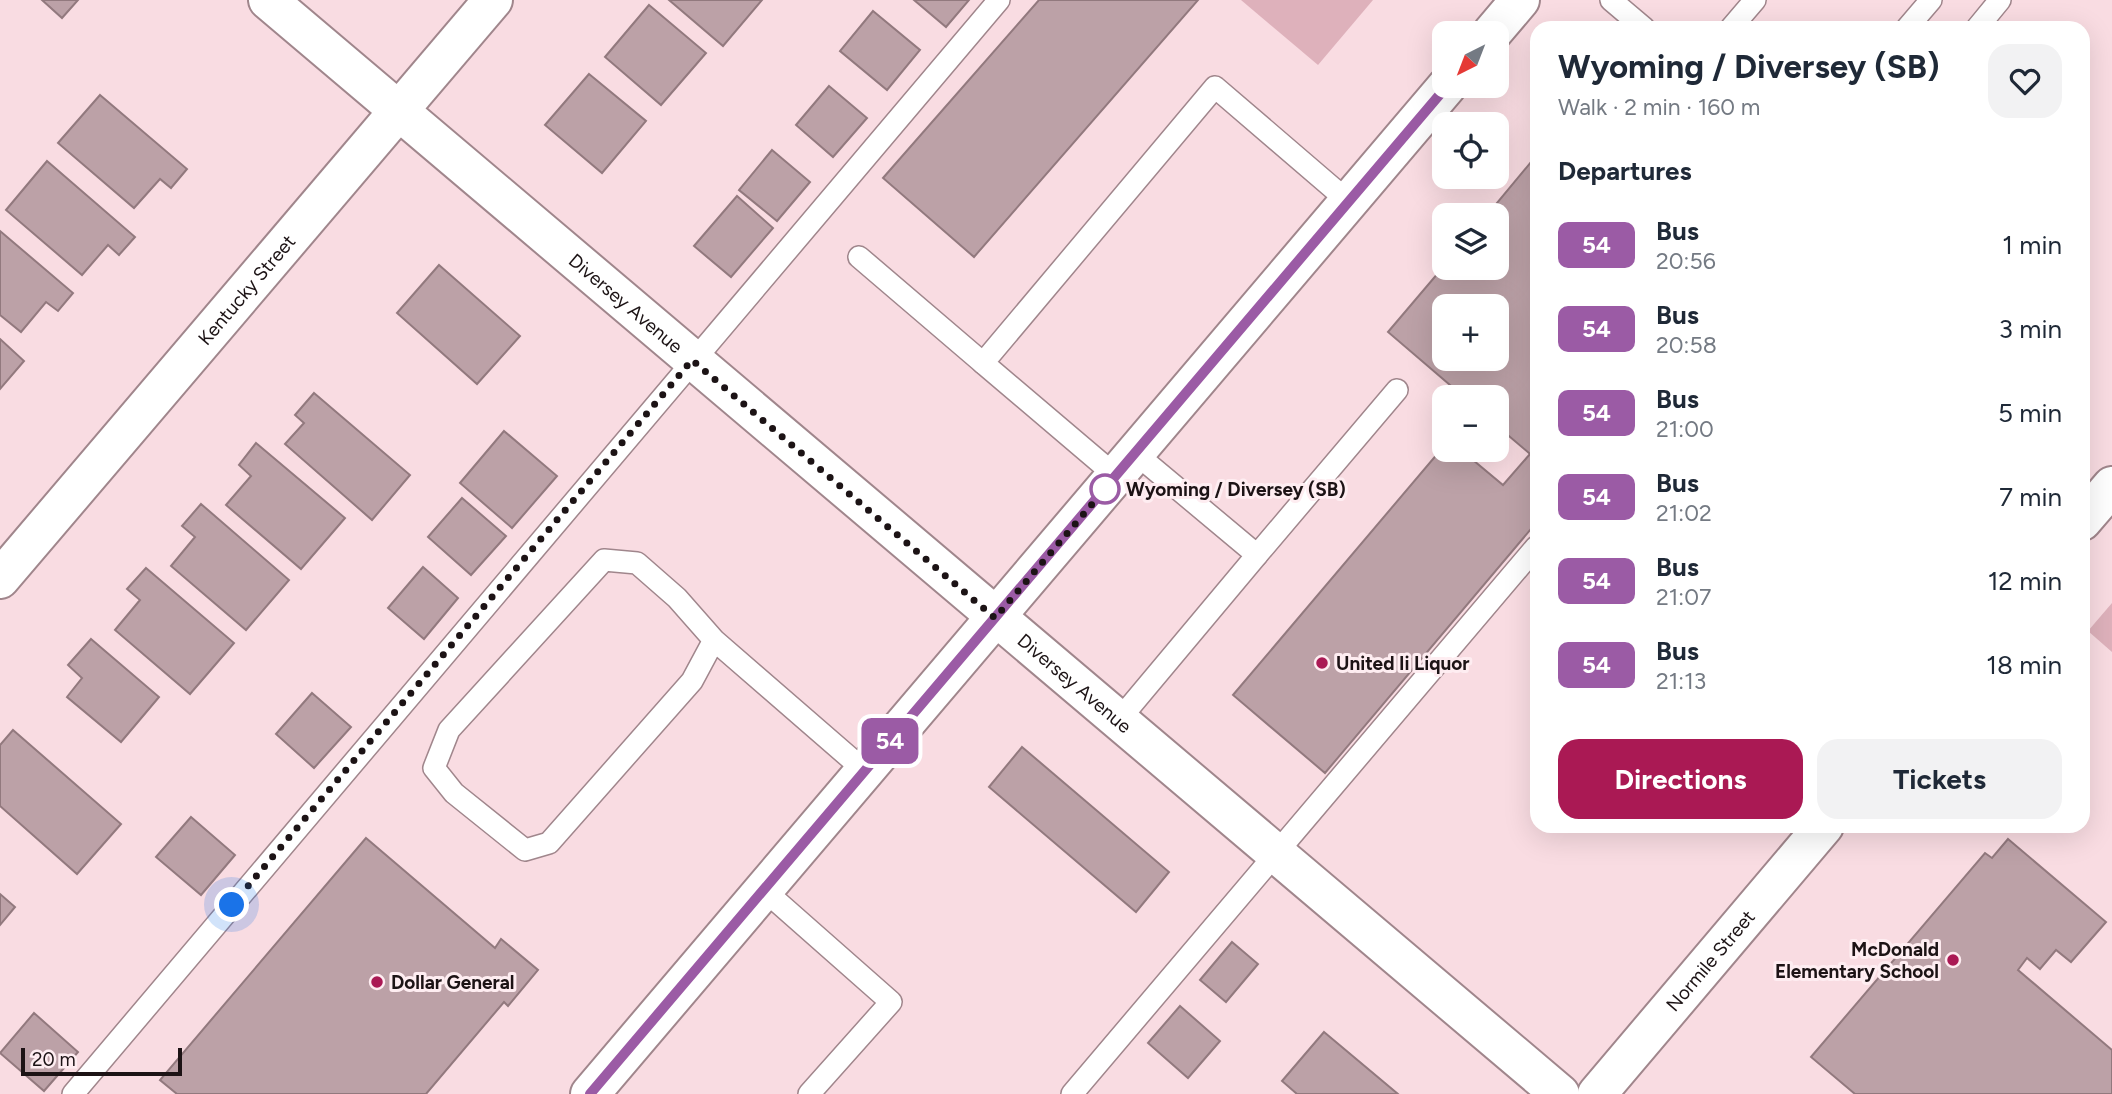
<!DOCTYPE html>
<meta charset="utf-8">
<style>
body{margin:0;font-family:Figtree,sans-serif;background:#f2f2f3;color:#1f2937;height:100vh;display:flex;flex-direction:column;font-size:26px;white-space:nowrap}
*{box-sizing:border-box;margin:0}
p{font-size:23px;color:#747a83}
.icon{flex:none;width:38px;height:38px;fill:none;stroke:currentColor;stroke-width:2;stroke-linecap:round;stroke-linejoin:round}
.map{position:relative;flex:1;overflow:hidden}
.drawer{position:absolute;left:1530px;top:21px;width:560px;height:812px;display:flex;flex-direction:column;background:#fff;border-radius:21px;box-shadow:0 7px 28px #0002}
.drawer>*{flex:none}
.badge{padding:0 14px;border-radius:10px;font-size:24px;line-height:46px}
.needle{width:46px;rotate:222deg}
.buttons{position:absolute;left:1432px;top:21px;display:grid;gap:14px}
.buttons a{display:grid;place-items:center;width:77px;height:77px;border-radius:14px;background:#fff;box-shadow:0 7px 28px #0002;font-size:35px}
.scale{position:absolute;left:21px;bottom:18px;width:161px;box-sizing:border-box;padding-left:7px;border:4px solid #1c1315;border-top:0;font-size:19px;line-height:24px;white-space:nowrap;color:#1c1315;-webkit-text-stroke:5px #feedf1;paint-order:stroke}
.you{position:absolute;width:35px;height:35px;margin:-18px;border:5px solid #fff;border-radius:50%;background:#1a73e8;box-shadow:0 0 0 10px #1a73e833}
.map>.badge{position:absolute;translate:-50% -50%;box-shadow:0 0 0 4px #fff}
h2{padding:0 28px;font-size:26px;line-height:63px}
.round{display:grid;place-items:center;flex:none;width:74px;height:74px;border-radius:21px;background:#f2f2f3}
.summary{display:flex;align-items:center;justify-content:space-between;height:119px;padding:0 28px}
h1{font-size:33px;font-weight:700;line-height:52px}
.cta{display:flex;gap:14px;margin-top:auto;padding:14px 28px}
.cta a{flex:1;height:80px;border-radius:21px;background:#aa1954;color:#fff;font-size:28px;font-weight:700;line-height:80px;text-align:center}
.cta a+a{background:#f2f2f3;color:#1f2937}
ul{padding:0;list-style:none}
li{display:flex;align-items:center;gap:21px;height:84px;padding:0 28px}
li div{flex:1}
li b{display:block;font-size:26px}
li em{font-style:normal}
li .badge{min-width:77px;font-weight:700;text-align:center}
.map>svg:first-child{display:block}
.green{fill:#deb1bb}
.building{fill:#bca1a7;stroke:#92797e;stroke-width:2;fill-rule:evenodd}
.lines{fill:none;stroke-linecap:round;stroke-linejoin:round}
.service-casing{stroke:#a0868c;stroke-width:24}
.minor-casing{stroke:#a0868c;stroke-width:42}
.tertiary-casing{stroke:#a0868c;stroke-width:42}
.service{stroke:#fff;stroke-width:21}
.minor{stroke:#fff;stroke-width:38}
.tertiary{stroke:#fff;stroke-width:38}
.line-casing{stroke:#fff;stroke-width:16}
.line{stroke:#9b5ba5;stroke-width:10}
.walk{stroke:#1c1315;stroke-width:7;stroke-dasharray:0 12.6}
.stop-dot{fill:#fff;stroke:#9b5ba5;stroke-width:3.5}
.poi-dot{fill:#aa1954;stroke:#feedf1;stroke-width:2.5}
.labels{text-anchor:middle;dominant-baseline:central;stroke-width:6;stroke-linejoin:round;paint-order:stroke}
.street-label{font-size:19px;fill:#1c1315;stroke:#feedf1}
.stop-label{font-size:19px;font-weight:bold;fill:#1c1315;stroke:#feedf1;text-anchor:start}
.poi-label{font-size:19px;font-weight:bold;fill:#1c1315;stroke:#feedf1;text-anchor:start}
</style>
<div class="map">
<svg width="2112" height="1094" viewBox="0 0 2112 1094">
<rect width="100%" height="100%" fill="#f9dce2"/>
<g class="green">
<polygon points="1241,0 1373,0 1318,65"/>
<polygon points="2112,603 2112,652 2088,631"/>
</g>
<g class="building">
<polygon points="42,0 78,0 62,18"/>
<polygon points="669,0 762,0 723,46"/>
<polygon points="914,0 969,0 946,27"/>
<polygon points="1039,0 1198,0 974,257 883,178"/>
<polygon points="649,5 706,53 661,105 605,57"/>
<polygon points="873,11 920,50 887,90 840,51"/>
<polygon points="589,74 646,121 602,173 545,125"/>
<polygon points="829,86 867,118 833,157 796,125"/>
<polygon points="100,95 187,169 171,188 160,179 134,208 58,143"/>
<polygon points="772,150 810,182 777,221 739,190"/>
<path d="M1536 156V459L1496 425V397H1464L1388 332 1444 266 1496 268V215H1487ZM1444 306H1496V359H1444Z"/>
<polygon points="47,161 135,237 119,255 108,245 82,275 6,210"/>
<polygon points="737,196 773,228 731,277 694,246"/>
<polygon points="0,231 73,293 58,311 46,302 21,332 0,315"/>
<polygon points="439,265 520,336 477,384 397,313"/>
<polygon points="0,339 24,361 0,389"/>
<polygon points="314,393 410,475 372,520 285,444 304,423 295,415"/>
<polygon points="504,431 557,476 512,528 460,483"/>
<polygon points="256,443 345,518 301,569 226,505 251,476 239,465"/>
<polygon points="1444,446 1444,450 1461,450 1503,485 1530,454 1536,460 1536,523 1325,773 1233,695"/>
<polygon points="462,498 506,536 471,575 428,537"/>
<polygon points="201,504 289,580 246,630 171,566 195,537 182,526"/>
<polygon points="423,567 458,598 424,639 388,608"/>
<polygon points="146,568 234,643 190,694 115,630 140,600 127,589"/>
<polygon points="91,639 159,697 121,742 67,697 82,678 68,665"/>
<polygon points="312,693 351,727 314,768 276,734"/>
<polygon points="13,730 121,824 77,874 0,806 0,745"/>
<polygon points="1022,747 1169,872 1136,912 989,787"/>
<polygon points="191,817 235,855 201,895 156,857"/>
<polygon points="366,838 495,948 501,939 538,970 508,1006 504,1002 426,1094 177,1094 160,1080"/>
<polygon points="2008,839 2106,922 2071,962 2056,950 2040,969 2027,958 2018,970 2112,1050 2112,1094 1855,1094 1811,1057 1985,853 1992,858"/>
<polygon points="0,894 15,907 0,925"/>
<polygon points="1232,942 1258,964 1226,1002 1200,980"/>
<polygon points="1180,1006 1220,1041 1188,1078 1148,1043"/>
<polygon points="34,1013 78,1052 44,1091 0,1053"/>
<polygon points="1324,1032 1398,1094 1297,1094 1282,1081"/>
</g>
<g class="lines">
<defs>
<g id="service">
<polyline points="1611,0 1644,28"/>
<polyline points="1731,28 1755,0"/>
<polyline points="1907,28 1931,0"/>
<polyline points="1977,28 2000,0"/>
<polyline points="859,257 983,363"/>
<polyline points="1135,453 1257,555 1397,390"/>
<polyline points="1116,476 983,363 1215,87 1349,202"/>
<polyline points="714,640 692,681 549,843 525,850 454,793 434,768 449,730 604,560 637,563 677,598 714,640 865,771"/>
<polyline points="1118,721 1257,555"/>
<polyline points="764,890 891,1002 809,1094"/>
<polyline points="73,1094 999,0"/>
<polyline points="1072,1094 1536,547"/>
</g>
<g id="minor">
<path id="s1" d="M268 0 1560 1094"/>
<polyline points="2082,521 2112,486"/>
<path id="s2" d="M0 579 493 0"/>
<path id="s3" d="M1597 1094 1824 826"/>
</g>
<g id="tertiary">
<polyline points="1492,33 1520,0"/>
<polyline points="590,1094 1447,86"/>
</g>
</defs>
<use href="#service" class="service-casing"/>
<use href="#minor" class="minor-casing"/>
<use href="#tertiary" class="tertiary-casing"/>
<use href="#service" class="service"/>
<use href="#minor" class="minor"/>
<use href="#tertiary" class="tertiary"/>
</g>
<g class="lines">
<defs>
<polyline id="line" points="590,1094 1447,86"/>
</defs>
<use href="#line" class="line-casing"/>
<use href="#line" class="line"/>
<polyline class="walk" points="232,905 692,360 995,618 1105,489"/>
</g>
<circle class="stop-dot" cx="1105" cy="489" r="14"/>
<g class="poi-dot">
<circle cx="1322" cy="663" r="7"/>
<circle cx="1953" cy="960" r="7"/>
<circle cx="377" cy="982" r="7"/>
</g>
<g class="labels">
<g class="street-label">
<text stroke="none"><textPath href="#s2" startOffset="380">Kentucky Street</textPath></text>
<text stroke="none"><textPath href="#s1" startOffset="469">Diversey Avenue</textPath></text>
<text stroke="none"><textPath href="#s1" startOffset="1057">Diversey Avenue</textPath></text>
<text stroke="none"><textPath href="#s3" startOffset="175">Normile Street</textPath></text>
</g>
<g class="stop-label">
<text x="1126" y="489">Wyoming / Diversey (SB)</text>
</g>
<g class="poi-label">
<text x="1336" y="663">United Ii Liquor</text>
<text x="1939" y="949" text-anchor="end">McDonald<tspan x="1939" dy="22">Elementary School</tspan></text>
<text x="391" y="982">Dollar General</text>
</g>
</g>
</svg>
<div class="buttons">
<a><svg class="needle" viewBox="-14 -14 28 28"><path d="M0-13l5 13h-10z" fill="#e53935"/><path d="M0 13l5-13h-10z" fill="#747a83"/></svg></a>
<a><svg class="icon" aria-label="locate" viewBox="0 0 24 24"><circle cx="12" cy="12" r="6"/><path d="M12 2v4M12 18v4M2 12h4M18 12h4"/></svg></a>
<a><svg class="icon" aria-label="layers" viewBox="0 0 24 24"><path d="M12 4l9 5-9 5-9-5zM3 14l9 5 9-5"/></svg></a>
<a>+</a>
<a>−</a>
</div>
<div class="scale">20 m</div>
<div class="you" style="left:232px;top:905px"></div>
<b class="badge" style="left:890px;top:741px;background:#9b5ba5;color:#fff">54</b>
<section class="drawer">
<div class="summary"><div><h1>Wyoming / Diversey (SB)</h1><p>Walk · 2 min · 160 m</p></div><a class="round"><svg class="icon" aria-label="heart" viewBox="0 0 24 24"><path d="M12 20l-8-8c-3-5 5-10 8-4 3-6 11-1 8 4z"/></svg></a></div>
<h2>Departures</h2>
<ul>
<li><span class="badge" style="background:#9b5ba5;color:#fff">54</span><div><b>Bus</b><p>20:56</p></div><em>1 min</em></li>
<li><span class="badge" style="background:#9b5ba5;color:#fff">54</span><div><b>Bus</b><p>20:58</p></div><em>3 min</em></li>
<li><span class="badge" style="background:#9b5ba5;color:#fff">54</span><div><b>Bus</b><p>21:00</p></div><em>5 min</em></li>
<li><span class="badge" style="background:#9b5ba5;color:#fff">54</span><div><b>Bus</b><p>21:02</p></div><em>7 min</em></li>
<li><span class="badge" style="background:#9b5ba5;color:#fff">54</span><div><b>Bus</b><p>21:07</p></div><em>12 min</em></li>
<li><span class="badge" style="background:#9b5ba5;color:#fff">54</span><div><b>Bus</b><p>21:13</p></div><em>18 min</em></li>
</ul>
<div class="cta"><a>Directions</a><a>Tickets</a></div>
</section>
</div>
